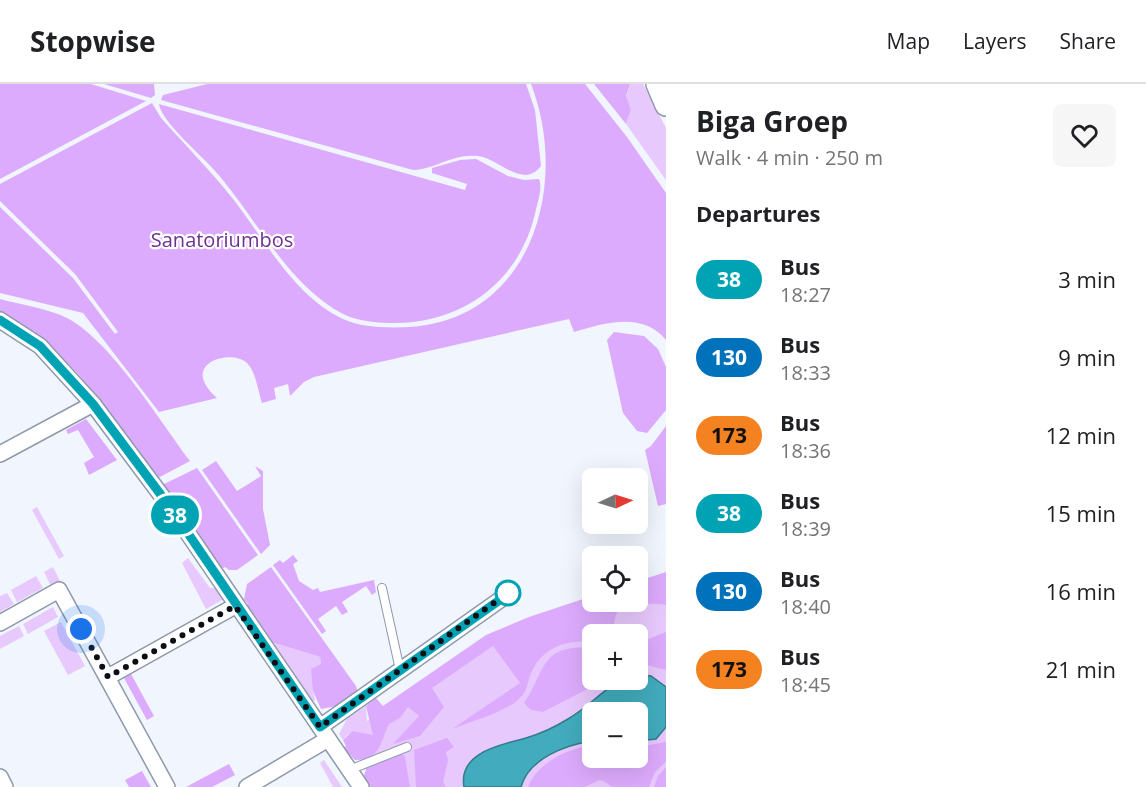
<!DOCTYPE html>
<meta charset="utf-8">
<style>
body{margin:0;font-family:"Open Sans",sans-serif;background:#f6f6f6;color:#202124;height:100vh;display:flex;flex-direction:column;font-size:22px;white-space:nowrap}
*{box-sizing:border-box;margin:0}
p{font-size:20px;color:#757577}
.icon{flex:none;width:33px;height:33px;fill:none;stroke:currentColor;stroke-width:2;stroke-linecap:round;stroke-linejoin:round}
.map{position:relative;flex:1;overflow:hidden}
.panel{display:flex;flex-direction:column;background:#fff;width:480px}
.panel>*{flex:none}
.badge{padding:0 12px;border-radius:20px;font-size:21px;line-height:39px}
.needle{width:39px;rotate:86deg}
.fabs{position:absolute;left:582px;top:384px;display:grid;gap:12px}
.fabs a{display:grid;place-items:center;width:66px;height:66px;border-radius:9px;background:#fff;box-shadow:0 6px 24px #0002;font-size:30px}
.you{position:absolute;width:30px;height:30px;margin:-15px;border:4px solid #fff;border-radius:50%;background:#1a73e8;box-shadow:0 0 0 9px #1a73e833}
.map>.badge{position:absolute;translate:-50% -50%;box-shadow:0 0 0 3px #fff}
h2{padding:0 30px;font-size:22px;line-height:54px}
.round{display:grid;place-items:center;flex:none;width:63px;height:63px;border-radius:9px;background:#f6f6f6}
.headline{display:flex;align-items:center;justify-content:space-between;height:102px;padding:0 30px}
h1{font-size:28px;font-weight:700;line-height:45px}
ul{padding:0;list-style:none}
li{display:flex;align-items:center;gap:18px;height:78px;padding:0 30px}
li div{flex:1}
li b{display:block;font-size:22px}
li em{font-style:normal}
li .badge{min-width:66px;font-weight:700;text-align:center}
header{display:flex;align-items:center;gap:36px;box-sizing:border-box;height:84px;padding:0 30px;background:#fff;border-bottom:2px solid #e0e0e0}
header strong{font-size:28px}
nav{display:flex;gap:33px;margin-inline-start:auto;font-size:21px}
main{display:flex;flex:1;min-height:0}
.map>svg:first-child{display:block}
.green{fill:#e8c9fd;fill-rule:evenodd}
.forest{fill:#ddabfd}
.water{fill:#42acbe;stroke:#327d8b;stroke-width:1.5}
.lines{fill:none;stroke-linecap:round;stroke-linejoin:round}
.service-casing{stroke:#8e99ab;stroke-width:10}
.minor-casing{stroke:#8e99ab;stroke-width:18}
.secondary-casing{stroke:#8e99ab;stroke-width:24}
.service{stroke:#fff;stroke-width:8}
.minor{stroke:#fff;stroke-width:15}
.secondary{stroke:#fff;stroke-width:21}
.line-casing{stroke:#fff;stroke-width:14}
.line{stroke:#00a3b4;stroke-width:9}
.walk{stroke:#0b0e15;stroke-width:6;stroke-dasharray:0 10.8}
.stop-dot{fill:#fff;stroke:#00a3b4;stroke-width:3}
.labels{text-anchor:middle;dominant-baseline:central;stroke-width:4.5;stroke-linejoin:round;paint-order:stroke}
.park-label{font-size:20px;fill:#6e318e;stroke:#fff}
</style>
<header>
<strong>Stopwise</strong>
<nav><a>Map</a><a>Layers</a><a>Share</a></nav>
</header>
<main>
<div class="map">
<svg width="666" height="703" viewBox="0 0 666 703">
<rect width="100%" height="100%" fill="#f1f5fe"/>
<g class="green">
<polygon points="630,0 643,0 666,44 666,96 626,40 631,26 626,13"/>
<polygon points="37,423 64,472 59,475 32,426"/>
<polygon points="188,474 210,504 216,504 224,515 206,525 182,479"/>
<polygon points="53,483 61,499 52,504 44,488"/>
<polygon points="36,492 43,504 17,518 11,506"/>
<path d="M666 499V703H377L346 655 349 649 343 656 339 650 347 635 366 622 367 637 487 551 638 518ZM592 550H638V596H592ZM592 628H638V674H592Z"/>
<polygon points="7,509 14,520 0,528 0,512"/>
<polygon points="53,523 58,533 28,550 23,540"/>
<polygon points="61,538 85,582 68,591 44,547"/>
<polygon points="19,542 24,552 0,565 0,552"/>
<polygon points="268,557 320,573 321,580 316,584 313,607 315,616 312,618"/>
<polygon points="324,676 342,703 333,703 320,679"/>
</g>
<g class="forest">
<polygon points="0,0 91,0 146,17 0,95"/>
<polygon points="104,0 154,0 155,11 151,14"/>
<path d="M207 0H526L535 26 541 82C522 106 499 74 478 72 454 69 435 85 413 86L161 16 163 11Z"/>
<path d="M531 0H585L627 53 666 109V256C643 227 604 239 574 248L569 235 314 293 304 298 290 312 288 300 274 304 276 315 262 319C258 307 256 288 247 279 232 264 177 279 217 314L159 328 83 229 0 209V123L73 194 115 250 118 248 75 190 0 117V100L152 19 161 34C185 61 211 87 233 115 265 156 294 212 343 235 363 244 388 244 410 243 532 235 570 100 531 0Z"/>
<polygon points="594,0 630,0 626,12 631,26 626,40"/>
<path d="M159 20 465 106 467 100 432 89V84L460 76 476 75 508 92 524 96 539 95C543 105 537 119 535 130 519 197 464 238 396 239 379 239 359 238 343 230 290 202 259 140 222 95 208 76 162 40 159 20Z"/>
<path d="M0 215C21 221 47 224 67 234 111 257 159 336 190 377L158 394C112 335 70 262 0 228Z"/>
<polygon points="614,248 644,252 658,265 666,283 666,326 647,349 637,347 623,329 607,256"/>
<polygon points="86,335 117,376 89,391 84,379 94,373 78,346 68,350 66,346"/>
<polygon points="666,342 666,420 658,422 645,366 651,362"/>
<polygon points="216,377 237,407 261,392 255,382 263,387 263,425 270,461 261,470 202,386"/>
<polygon points="197,384 258,471 237,486 229,486 225,483 221,485 162,401"/>
<polygon points="293,471 298,477 293,480 299,497 313,506 318,504 320,508 374,496 376,508 372,511 366,502 342,518 348,528 342,531 336,522 318,535 326,547 322,550 273,481 280,476 283,479"/>
<polygon points="271,483 356,602 358,608 337,622 321,625 313,607 311,585 321,580 320,573 268,557 244,523 248,520 244,515 247,500"/>
<path d="M666 488V521C654 519 622 518 616 531 614 536 614 545 613 550H592V557C565 557 544 562 531 589 528 597 527 608 520 614 508 627 470 638 452 645L520 599 493 562 432 604 444 623 420 652 393 660 419 632 408 623 400 634 389 640C380 659 381 675 355 676L343 664 346 662 343 656 353 647 373 651 366 622 376 614 383 622 486 551 529 533 592 512V518H638V497Z"/>
<polygon points="666,548 666,586 647,581 638,576 638,559"/>
<path d="M592 564V596L603 597 543 628 531 626 524 619C546 588 539 560 592 564Z"/>
<polygon points="131,590 154,632 147,636 124,594"/>
<polygon points="447,654 454,663 446,668 448,676 443,698 446,703 416,703 414,666"/>
<path d="M666 658V678L655 688 649 703H612L604 697 599 696 585 703H528C536 680 569 663 592 662V674H638V663Z"/>
<polygon points="400,668 405,673 410,703 370,703 363,694 367,683"/>
<polygon points="229,680 235,691 212,703 186,703"/>
<polygon points="666,683 666,703 654,703 658,692"/>
<polygon points="142,687 151,703 129,703 125,696"/>
</g>
<path class="water" d="M638 590 651 592 666 603V643L656 655 638 657V628H592V657C566 661 529 674 521 703H464C458 668 501 661 526 654 540 650 555 643 568 635 585 625 599 610 616 599L623 596H638Z"/>
<g class="lines">
<defs>
<g id="service">
<polyline points="382,504 400,586"/>
<polyline points="349,686 407,663"/>
</g>
<g id="minor">
<polyline points="0,236 40,262 93,320 170,423 361,703"/>
<polyline points="0,370 93,320"/>
<polyline points="0,539 59,506 167,703"/>
<polyline points="108,593 235,522"/>
<polyline points="320,643 511,508"/>
<polyline points="0,693 5,703"/>
<polyline points="247,703 328,655"/>
</g>
<polyline id="secondary" points="657,0 666,21"/>
</defs>
<use href="#service" class="service-casing"/>
<use href="#minor" class="minor-casing"/>
<use href="#secondary" class="secondary-casing"/>
<use href="#service" class="service"/>
<use href="#minor" class="minor"/>
<use href="#secondary" class="secondary"/>
</g>
<g class="lines">
<defs>
<polyline id="line" points="0,236 40,262 93,320 170,423 320,643 511,508"/>
</defs>
<use href="#line" class="line-casing"/>
<use href="#line" class="line"/>
<polyline class="walk" points="81,545 108,593 235,522 320,643 508,509"/>
</g>
<circle class="stop-dot" cx="508" cy="509" r="12"/>
<g class="labels">
<g class="park-label">
<text x="222" y="155">Sanatoriumbos</text>
</g>
</g>
</svg>
<div class="fabs">
<a><svg class="needle" viewBox="-14 -14 28 28"><path d="M0-13l5 13h-10z" fill="#e53935"/><path d="M0 13l5-13h-10z" fill="#757577"/></svg></a>
<a><svg class="icon" aria-label="locate" viewBox="0 0 24 24"><circle cx="12" cy="12" r="6"/><path d="M12 2v4M12 18v4M2 12h4M18 12h4"/></svg></a>
<a>+</a>
<a>−</a>
</div>
<div class="you" style="left:81px;top:545px"></div>
<b class="badge" style="left:175px;top:431px;background:#00a3b4;color:#fff">38</b>
</div>
<section class="panel">
<div class="headline"><div><h1>Biga Groep</h1><p>Walk · 4 min · 250 m</p></div><a class="round"><svg class="icon" aria-label="heart" viewBox="0 0 24 24"><path d="M12 20l-8-8c-3-5 5-10 8-4 3-6 11-1 8 4z"/></svg></a></div>
<h2>Departures</h2>
<ul>
<li><span class="badge" style="background:#00a3b4;color:#fff">38</span><div><b>Bus</b><p>18:27</p></div><em>3 min</em></li>
<li><span class="badge" style="background:#0072bc;color:#fff">130</span><div><b>Bus</b><p>18:33</p></div><em>9 min</em></li>
<li><span class="badge" style="background:#f58220;color:#111">173</span><div><b>Bus</b><p>18:36</p></div><em>12 min</em></li>
<li><span class="badge" style="background:#00a3b4;color:#fff">38</span><div><b>Bus</b><p>18:39</p></div><em>15 min</em></li>
<li><span class="badge" style="background:#0072bc;color:#fff">130</span><div><b>Bus</b><p>18:40</p></div><em>16 min</em></li>
<li><span class="badge" style="background:#f58220;color:#111">173</span><div><b>Bus</b><p>18:45</p></div><em>21 min</em></li>
</ul>
</section>
</main>
